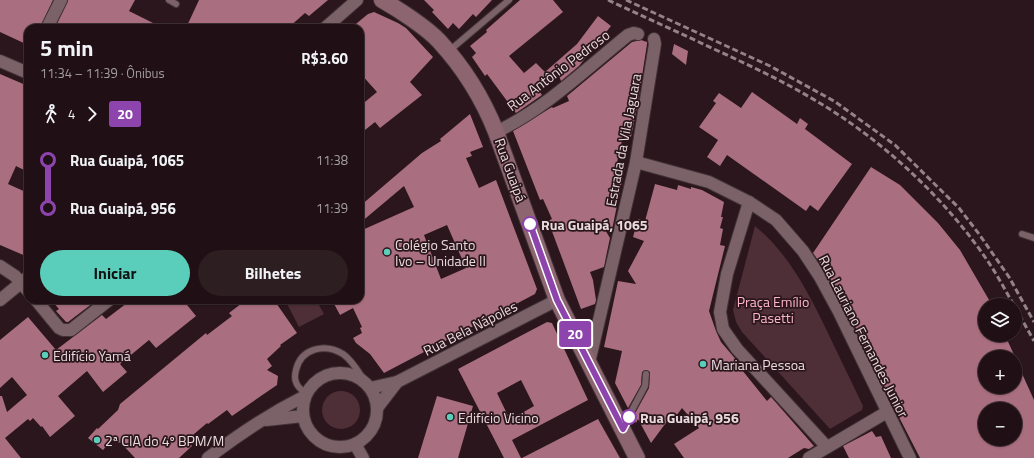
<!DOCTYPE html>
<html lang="pt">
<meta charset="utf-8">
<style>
body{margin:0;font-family:"Titillium Web",sans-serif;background:#2d1e22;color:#f1f3f6;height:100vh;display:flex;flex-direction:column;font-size:15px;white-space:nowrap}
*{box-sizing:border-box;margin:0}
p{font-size:13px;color:#a29da0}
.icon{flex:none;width:22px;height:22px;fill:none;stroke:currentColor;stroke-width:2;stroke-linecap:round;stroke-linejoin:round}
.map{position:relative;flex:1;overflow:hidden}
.details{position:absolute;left:24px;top:24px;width:340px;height:280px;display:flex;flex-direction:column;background:#201015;border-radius:12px;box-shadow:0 1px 3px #0004,0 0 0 1px #3d3034}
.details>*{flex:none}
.badge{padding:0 8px;border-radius:3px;font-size:14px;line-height:26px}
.fabs{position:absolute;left:978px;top:298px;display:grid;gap:8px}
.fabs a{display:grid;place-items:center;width:44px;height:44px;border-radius:50%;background:#201015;box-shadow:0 1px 3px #0004,0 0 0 1px #3d3034;font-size:20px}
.map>.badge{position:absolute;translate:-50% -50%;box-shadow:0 0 0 2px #fff}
.legs{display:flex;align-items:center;gap:6px;height:44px;padding:0 16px;font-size:13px}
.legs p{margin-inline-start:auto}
.headline{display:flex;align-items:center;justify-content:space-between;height:68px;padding:0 16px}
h1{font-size:22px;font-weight:700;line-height:30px}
.button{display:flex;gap:8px;margin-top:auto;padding:8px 16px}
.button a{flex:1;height:46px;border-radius:24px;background:#5bcebb;color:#111;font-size:16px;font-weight:700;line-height:46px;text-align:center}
.button a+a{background:#2d1e22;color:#f1f3f6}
ul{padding:0 16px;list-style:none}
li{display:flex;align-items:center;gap:14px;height:48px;font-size:15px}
li i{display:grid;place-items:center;width:6px;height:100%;margin:0 5px;background:currentColor}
li i::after{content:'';width:10px;height:10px;margin:-5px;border:3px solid;border-radius:50%;background:#201015}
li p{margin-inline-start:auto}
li:first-child i{background:linear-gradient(#0000 50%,currentColor 0)}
li:last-child i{background:linear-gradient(currentColor 50%,#0000 0)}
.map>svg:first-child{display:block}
.green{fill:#4e2e37}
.building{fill:#a96e7f;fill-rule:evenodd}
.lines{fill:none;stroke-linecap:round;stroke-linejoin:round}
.service-casing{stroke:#423337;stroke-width:8}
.minor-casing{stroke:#423337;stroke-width:14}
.secondary-casing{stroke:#423337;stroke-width:18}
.service{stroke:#7b6268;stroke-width:6}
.minor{stroke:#7b6268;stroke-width:12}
.secondary{stroke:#8c6570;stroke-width:16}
.rail{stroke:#938287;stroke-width:3;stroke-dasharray:6 3;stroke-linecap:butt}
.line-1-casing{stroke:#fff;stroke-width:9}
.line-1{stroke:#8e44ad;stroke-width:6}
.stop-1-dot{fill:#fff;stroke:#8e44ad;stroke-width:2}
.poi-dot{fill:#5bcebb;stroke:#2a161c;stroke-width:1.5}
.labels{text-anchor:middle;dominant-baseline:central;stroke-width:3.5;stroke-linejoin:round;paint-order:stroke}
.street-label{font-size:14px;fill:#eadbdf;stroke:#2a161c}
.stop-label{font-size:14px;font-weight:bold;fill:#eadbdf;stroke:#2a161c;text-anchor:start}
.poi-label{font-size:14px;fill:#eadbdf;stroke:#2a161c;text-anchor:start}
.park-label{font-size:14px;fill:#ffb7cb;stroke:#2a161c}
</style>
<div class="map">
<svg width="1034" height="458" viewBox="0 0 1034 458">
<rect width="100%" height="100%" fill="#2a161c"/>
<g class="green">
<path d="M755 226C789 254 808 292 827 331 839 356 851 381 863 406L862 410 830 429 742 332 736 322 733 310Z"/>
<polygon points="285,300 316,300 324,314 299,327"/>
<circle cx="341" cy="410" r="19"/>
</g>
<g class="building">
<polygon points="0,0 53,0 40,28 28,28 28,45 0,32"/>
<polygon points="68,0 135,0 129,11 163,28 55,28"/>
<polygon points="199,0 328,0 309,16 305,13 288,28 186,28"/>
<polygon points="424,0 492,0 476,17 473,14 459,29 453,23 448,29 432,12 434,10"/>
<polygon points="520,0 553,0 563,12 509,56 524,73 536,63 545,72 577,44 598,16 611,26 579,66 561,81 556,68 547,85 537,88 542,95 516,113 487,74 485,76 472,57 476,53 470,46 487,32 486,30"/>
<polygon points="374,12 398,23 406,28 433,57 410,82 422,95 380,128 375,122 360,134 360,106 377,92 360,73 360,28 351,28 368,14"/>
<polygon points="641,40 647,42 647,44 638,102 631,137 623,136 615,171 625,166 612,230 604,228 610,238 607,252 604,267 590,272 593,280 596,300 595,304 581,309 550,226 548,221 552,219 543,199 540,200 513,131 552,107 553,108 569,101 567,96 632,42"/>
<polygon points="674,44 688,51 686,65 672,54"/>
<polygon points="0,74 28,86 28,172 16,166 8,184 28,193 28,257 0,245"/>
<polygon points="752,92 797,124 800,118 808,124 805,129 852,164 818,211 810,205 806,211 727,155 720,166 707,157 718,140 699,127 716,103 713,101 719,93 741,108"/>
<path d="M470 114 483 147 470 152 472 156 466 158 479 188 496 180 537 289 535 294 384 373 370 354 356 343 353 338 362 333 360 328 362 327 353 308 340 315 332 300H360V231L414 207 404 186 360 223V206L422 153 441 141 440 139ZM447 225 466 268 441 279 424 235Z"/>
<path d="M871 167 900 185 938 223 960 250 992 305H985V335H1005L1015 357H985V387H1015V358L1034 400V458H920L901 421 846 308 827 273 813 253ZM985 409H1015V439H985Z"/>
<polygon points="655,184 677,190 678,185 691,189 691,187 702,190 724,202 721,217 723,217 720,228 723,229 720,245 725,246 709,311 716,331 721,342 744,369 742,370 767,401 771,397 814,446 809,449 804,448 788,458 684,458 674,444 699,428 682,408 674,419 671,416 651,443 638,419 636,423 633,417 649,388 650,372 646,370 642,372 641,385 628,408 615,383 622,351 604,347 618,281 636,284 628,271 644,241 633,237 638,219 645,221"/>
<polygon points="51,300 91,300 93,303 68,322 66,322 56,311 59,309"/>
<polygon points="131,300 183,300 196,316 156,348 149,340 120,364 127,372 103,392 87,371 58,396 75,416 50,437 42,426 41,427 33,418 30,421 28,419 5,438 21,458 0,458 0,396 2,396 7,412 27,395 12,377 0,388 0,340 28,317 56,350 102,315 106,319"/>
<polygon points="246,300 274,300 297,333 280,345 281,346 267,359 272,366 267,370 278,376 277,385 232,416 227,410 208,424 207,423 187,440 192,446 179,458 135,458 120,442 119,443 114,438 103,450 88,438 97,428 98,429 118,410 120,404 206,333 207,335 232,316 229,313"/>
<path d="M547 322 552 323 588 400 512 440 521 458H504L458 369ZM521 380 534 406 510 420 497 393Z"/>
<polygon points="437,396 473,406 458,458 418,458"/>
<polygon points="598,419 620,458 522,458"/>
<polygon points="872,431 876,437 881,436 891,458 849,458 843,446"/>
</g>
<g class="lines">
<defs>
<g id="service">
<polyline points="169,0 176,4"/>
<polyline points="449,51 509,0"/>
<polyline points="1022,234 1034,238"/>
<path d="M306 394C302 390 297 387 296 382 294 378 295 374 296 370 301 348 325 343 343 354 353 361 359 373 366 383"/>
<polyline points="623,427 645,386 646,374"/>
</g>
<g id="minor">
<polyline points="47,28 61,0"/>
<polyline points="325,28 357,0"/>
<polyline points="0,61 28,73"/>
<path d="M496 132C545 109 586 69 628 35L634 33 638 34"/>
<polyline points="636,162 709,182 749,202 776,220 803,251 820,277 839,312 910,458"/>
<polyline points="749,202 727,274 720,312 723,329 737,349 827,447"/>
<polyline points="0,266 15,276 28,291"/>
<polyline points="0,300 28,277"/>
<polyline points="36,300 59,328 63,330 71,330 109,300"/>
<polyline points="589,363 636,162 655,44 654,39"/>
<circle cx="340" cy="410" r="37"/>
<polyline points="370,388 397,382 557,300"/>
<polyline points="377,408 397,382"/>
<polyline points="266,420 303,416"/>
<polyline points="355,444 363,458"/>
<path d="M208 458C239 434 271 413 305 396"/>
<polyline points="809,458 887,412"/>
</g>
<path id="secondary" d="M382 0C398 9 427 28 439 41 463 67 483 99 496 132L557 300 637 458"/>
</defs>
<use href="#service" class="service-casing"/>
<use href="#minor" class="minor-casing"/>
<use href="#secondary" class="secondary-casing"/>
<use href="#service" class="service"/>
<use href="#minor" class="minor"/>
<use href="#secondary" class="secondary"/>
<g class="rail">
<path d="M608 0C644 17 680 33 716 50 751 66 785 82 818 102 884 141 949 202 991 266 999 278 1006 292 1014 305"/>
<polyline points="626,0 770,66 834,101 895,145 959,208 979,234 1009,277 1034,322"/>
<polyline points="1015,307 1034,341"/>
</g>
</g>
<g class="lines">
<defs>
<polyline id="line-1" points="530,224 557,300 623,429 629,417"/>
</defs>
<use href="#line-1" class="line-1-casing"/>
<use href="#line-1" class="line-1"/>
</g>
<g class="stop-1-dot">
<circle cx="530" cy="224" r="7"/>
<circle cx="629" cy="417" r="7"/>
</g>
<g class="poi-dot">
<circle cx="387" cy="252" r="4"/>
<circle cx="45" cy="355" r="4"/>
<circle cx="703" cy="364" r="4"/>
<circle cx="450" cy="417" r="4"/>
<circle cx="97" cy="440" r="4"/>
</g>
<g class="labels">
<g class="street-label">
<text transform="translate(558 70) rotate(-37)">Rua Antônio Pedroso</text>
<text transform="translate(623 140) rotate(-79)">Estrada da Vila Jaguara</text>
<text transform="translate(511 170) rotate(70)">Rua Guaipá</text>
<text transform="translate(470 328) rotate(-27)">Rua Bela Nápoles</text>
<text transform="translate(864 336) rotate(63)">Rua Lauriano Fernandes Junior</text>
</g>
<g class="stop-label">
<text x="541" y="224">Rua Guaipá, 1065</text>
<text x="640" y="417">Rua Guaipá, 956</text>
</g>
<g class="poi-label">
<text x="395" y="244">Colégio Santo<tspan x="395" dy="16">Ivo – Unidade II</tspan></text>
<text x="53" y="355">Edifício Yamá</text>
<text x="711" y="364">Mariana Pessoa</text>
<text x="458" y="417">Edifício Vicino</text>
<text x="105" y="440">2ª CIA do 4º BPM/M</text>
</g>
<g class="park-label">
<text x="773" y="301">Praça Emílio<tspan x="773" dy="16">Pasetti</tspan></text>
</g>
</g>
</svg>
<div class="fabs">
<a><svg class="icon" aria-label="layers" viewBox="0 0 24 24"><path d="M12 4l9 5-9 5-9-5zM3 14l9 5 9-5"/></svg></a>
<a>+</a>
<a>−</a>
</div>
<b class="badge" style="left:575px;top:334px;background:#8e44ad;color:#fff">20</b>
<section class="details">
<div class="headline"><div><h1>5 min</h1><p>11:34 – 11:39 · Ônibus</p></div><b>R$3.60</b></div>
<div class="legs"><svg class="icon" aria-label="walk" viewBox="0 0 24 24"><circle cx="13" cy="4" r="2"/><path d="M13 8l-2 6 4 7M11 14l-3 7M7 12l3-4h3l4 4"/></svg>4<svg class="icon" aria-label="forward" viewBox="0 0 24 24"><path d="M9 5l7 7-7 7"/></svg><b class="badge" style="background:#8e44ad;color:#fff">20</b></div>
<ul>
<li><i style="color:#8e44ad"></i><b>Rua Guaipá, 1065</b><p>11:38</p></li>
<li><i style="color:#8e44ad"></i><b>Rua Guaipá, 956</b><p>11:39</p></li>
</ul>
<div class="button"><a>Iniciar</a><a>Bilhetes</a></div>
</section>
</div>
